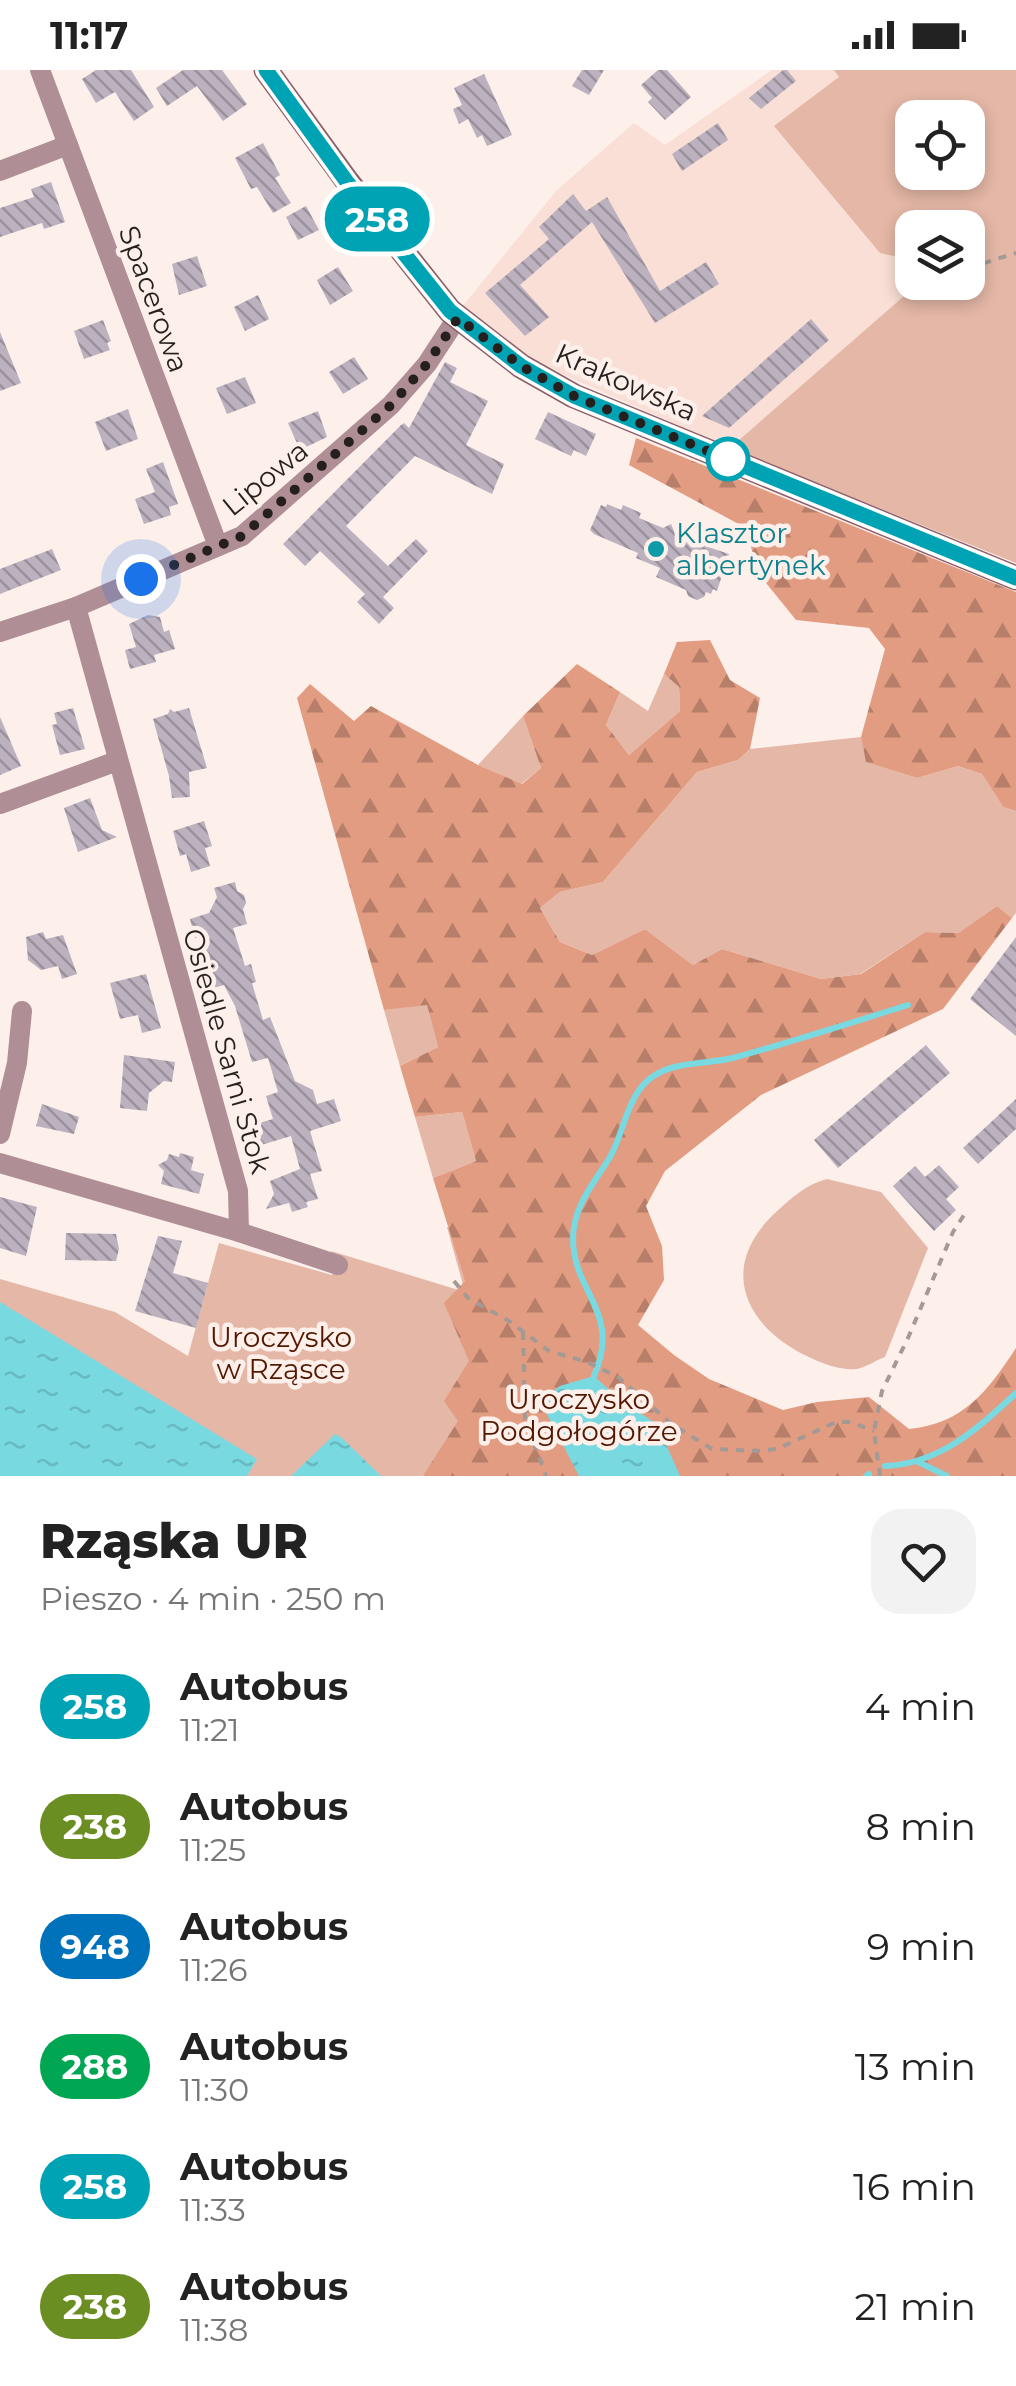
<!DOCTYPE html>
<html lang="pl">
<meta charset="utf-8">
<style>
body{margin:0;font-family:Montserrat,sans-serif;background:#f2f2f2;color:#222;height:100vh;display:flex;flex-direction:column;font-size:38px;white-space:nowrap}
*{box-sizing:border-box;margin:0}
p{font-size:32px;color:#767676}
.icon{flex:none;width:55px;height:55px;fill:none;stroke:currentColor;stroke-width:2;stroke-linecap:round;stroke-linejoin:round}
.map{position:relative;height:1406px;overflow:hidden}
.panel{display:flex;flex-direction:column;background:#fff;flex:1}
.panel>*{flex:none}
.badge{padding:0 20px;border-radius:32px;font-size:35px;line-height:65px}
.buttons{position:absolute;left:895px;top:30px;display:grid;gap:20px}
.buttons a{display:grid;place-items:center;width:90px;height:90px;border-radius:20px;background:#fff;box-shadow:0 5px 15px #0003;font-size:50px}
.you{position:absolute;width:50px;height:50px;margin:-25px;border:8px solid #fff;border-radius:50%;background:#1a73e8;box-shadow:0 0 0 15px #1a73e833}
.map>.badge{position:absolute;translate:-50% -50%;box-shadow:0 0 0 5px #fff}
.round{display:grid;place-items:center;flex:none;width:105px;height:105px;border-radius:30px;background:#f2f2f2}
.summary{display:flex;align-items:center;justify-content:space-between;height:170px;padding:0 40px}
h1{font-size:48px;font-weight:800;line-height:75px}
ul{padding:0;list-style:none}
li{display:flex;align-items:center;gap:30px;height:120px;padding:0 40px}
li div{flex:1}
li b{display:block;font-size:38px}
li em{font-style:normal}
li .badge{min-width:110px;font-weight:700;text-align:center}
.status{display:flex;justify-content:space-between;align-items:center;height:70px;padding:0 50px;background:#fff;direction:ltr}
.status svg{height:28px;fill:currentColor}
.map>svg:first-child{display:block}
.built{fill:#f9dfd6;fill-rule:evenodd}
.green{fill:#e4b7a6;fill-rule:evenodd}
.forest{fill:url(#forest-firs)}
.water{fill:url(#water-ripples)}
.lines{fill:none;stroke-linecap:round;stroke-linejoin:round}
.stream{stroke:#79d9e1;stroke-width:6}
.building{fill:url(#building-back-hatch)}
.path{stroke:#a39995;stroke-width:4;stroke-dasharray:8 8;stroke-linecap:butt}
.street{stroke:#af8e96;stroke-width:20}
.secondary{stroke:#8c5f6a;stroke-width:25}
.line-casing{stroke:#fff;stroke-width:22}
.line{stroke:#00a3b4;stroke-width:15}
.walk{stroke:#251f1d;stroke-width:10;stroke-dasharray:0 18}
.stop-dot{fill:#fff;stroke:#00a3b4;stroke-width:5}
.culture-dot{fill:#0f9aa8;stroke:#fdefea;stroke-width:4}
.labels{text-anchor:middle;dominant-baseline:central;stroke-width:9;stroke-linejoin:round;paint-order:stroke}
.street-label{font-size:28px;fill:#251f1d;stroke:#fdefea}
.culture-label{font-size:28px;fill:#0d838f;stroke:#fdefea;text-anchor:start}
.park-label{font-size:28px;fill:#541700;stroke:#fdefea}
</style>
<div class="status"><b>11:17</b><svg viewBox="0 0 49 12"><path d="M0 12V9h3v3zM5 12V6h3v6zM10 12V3h3v9zM15 12V0h3v12zM26 1h20v11H26zM47 4h2v5h-2z"/></svg></div>
<div class="map">
<svg width="1016" height="1406" viewBox="0 0 1016 1406">
<defs>
<pattern id="forest-firs" width="22" height="20" patternUnits="userSpaceOnUse" patternTransform="scale(2.5)"><rect width="22" height="20" fill="#e29c82"/><path d="M5 1l3.5 6h-7zM16 11l3.5 6h-7z" fill="#b77f6a"/></pattern>
<pattern id="water-ripples" width="26" height="14" patternUnits="userSpaceOnUse" patternTransform="scale(2.5)"><rect width="26" height="14" fill="#79d9e1"/><path d="M2 4q2-2 4 0t4 0M15 11q2-2 4 0t4 0" fill="none" stroke="#68bac1"/></pattern>
<pattern id="building-back-hatch" width="6" height="6" patternUnits="userSpaceOnUse" patternTransform="scale(2.5)"><rect width="6" height="6" fill="#bcb2bf"/><path d="M-1 5l2 2M0 0l6 6M5-1l2 2" fill="none" stroke="#99909b"/></pattern>
</defs>
<rect width="100%" height="100%" fill="#fdefea"/>
<path class="built" d="M772 0H1016V493L730 378 566 306 529 287 462 237 557 120 634 53 665 75ZM912 48H968V102H912ZM912 158H968V212H912Z"/>
<g class="green">
<path d="M834 0H1016V493L730 378 919 213 968 212V158H912V190L880 183 774 56 839 7ZM912 48H968V102H912Z"/>
<polygon points="664,604 679,617 680,641 629,685 606,655 620,622 648,641"/>
<polygon points="523,646 541,698 521,714 478,695"/>
<polygon points="861,667 867,692 917,708 958,696 982,704 1003,737 1016,741 1016,843 1012,848 997,836 958,863 925,862 860,904 821,909 722,879 693,895 645,859 592,885 560,872 540,838 560,822 603,812 697,702 738,690 750,679"/>
<polygon points="427,934 438,977 400,996 384,940"/>
<polygon points="462,1042 476,1091 433,1108 415,1047"/>
<path d="M827 1109 881 1122 928 1178 885 1287C877 1290 866 1297 857 1299 844 1301 823 1294 811 1288 745 1258 716 1198 776 1142 793 1127 805 1115 827 1109Z"/>
<polygon points="447,1157 577,1159 640,1269 757,1406 0,1406 0,1209 115,1242 188,1286 219,1173 332,1205 335,1196 331,1181 465,1222"/>
</g>
<g class="forest">
<polygon points="636,368 1016,522 1016,741 1003,737 982,704 958,696 917,708 866,692 861,667 885,579 869,558 796,550 758,503 746,458 629,395"/>
<path d="M710 570 730 610 760 628 750 679 738 690 697 702 603 812 560 822 540 838 560 872 592 885 645 859 693 895 722 879 821 909 861 904 925 862 958 863 997 836 1012 848 943 939 761 1025 665 1101 646 1136 662 1176 664 1210 638 1255 674 1285 709 1309 783 1340 817 1332 869 1327 909 1359C963 1354 988 1321 1016 1278V1406H423L458 1351 444 1331 469 1291 444 1233 465 1211 433 1108 476 1091 462 1042 415 1047 400 996 438 977 427 935 384 940 297 628 310 614 354 651 371 636 478 695 522 714 541 698 523 646 577 594 620 622 606 655 629 685 680 641 679 617 664 604 677 572Z"/>
</g>
<g class="water">
<polygon points="0,1232 257,1389 247,1406 0,1406"/>
<polygon points="594,1306 620,1330 657,1354 680,1406 579,1406 540,1331 560,1316"/>
<polygon points="335,1364 342,1368 381,1406 291,1406"/>
</g>
<g class="lines">
<g class="stream">
<path d="M594 1306C622 1242 573 1223 573 1169 573 1136 594 1113 610 1087 623 1064 627 1030 646 1012 669 990 704 995 733 988 792 972 850 953 908 935"/>
<polyline points="918,1392 947,1406"/>
<path d="M885 1396C939 1394 978 1359 1016 1323"/>
<polyline points="866,1406 869,1404"/>
</g>
</g>
<g class="building">
<polygon points="96,0 131,0 154,37 134,51 115,22 96,33 82,9"/>
<polygon points="183,0 222,0 247,34 223,51 197,16 167,36 156,18"/>
<polygon points="582,0 604,0 589,25 572,16"/>
<polygon points="658,0 667,0 691,27 665,50 648,32 652,28 641,15"/>
<polygon points="783,0 787,0 796,11 761,39 749,28"/>
<polygon points="484,4 512,65 487,76 482,65 477,68 468,49 459,54 453,39 462,35 454,18"/>
<polygon points="718,53 728,70 682,101 672,84"/>
<polygon points="263,73 280,105 275,108 291,133 273,143 257,117 251,119 235,88"/>
<polygon points="51,112 65,152 44,159 42,153 0,167 0,138 34,127 31,119"/>
<polygon points="573,124 586,141 607,127 660,221 706,192 719,214 655,253 592,152 520,215 549,247 525,266 485,223 549,169 539,157"/>
<polygon points="306,136 319,160 298,170 286,147"/>
<polygon points="197,186 207,216 179,225 172,194"/>
<polygon points="338,197 353,221 330,235 317,210"/>
<polygon points="258,225 269,249 245,261 234,237"/>
<polygon points="811,249 829,270 729,358 702,346"/>
<polygon points="103,250 111,271 107,273 110,280 84,289 74,261"/>
<polygon points="0,262 21,313 0,321"/>
<polygon points="354,287 368,309 343,324 329,302"/>
<polygon points="445,292 457,298 450,312 488,331 466,375 504,394 492,424 415,386 346,456 388,496 416,469 428,481 383,527 394,538 379,554 357,532 365,524 320,481 305,496 283,474 401,355 404,353 409,358"/>
<polygon points="245,307 256,333 227,344 216,318"/>
<polygon points="128,339 138,369 106,381 95,352"/>
<polygon points="318,341 327,367 300,380 288,353"/>
<polygon points="548,342 596,364 586,386 574,380 571,386 535,369"/>
<polygon points="163,392 178,434 169,437 171,445 144,454 135,429 155,422 146,399"/>
<polygon points="607,434 621,440 623,435 641,443 639,448 663,458 671,454 676,466 729,484 717,521 713,519 711,524 706,522 704,527 697,530 688,526 686,520 656,507 660,498 636,488 638,483 594,464 590,460 601,435 606,437"/>
<polygon points="52,479 61,500 0,524 0,499"/>
<polygon points="148,545 160,547 164,562 169,560 175,579 154,585 156,592 130,599 125,580 136,577 129,554"/>
<polygon points="73,638 85,679 60,685 52,655 57,654 54,643"/>
<polygon points="189,638 207,698 189,702 190,727 172,728 169,706 153,649 168,644 170,639 174,642"/>
<polygon points="0,647 21,696 0,705"/>
<polygon points="90,728 102,760 117,767 78,782 64,738"/>
<polygon points="204,751 212,776 205,778 210,796 191,802 186,784 180,786 173,761"/>
<polygon points="235,812 237,821 244,825 246,833 243,839 247,854 233,858 245,896 251,894 256,912 252,913 263,950 270,947 295,1011 313,1020 317,1034 334,1029 341,1051 310,1061 322,1101 310,1104 318,1129 306,1132 308,1137 292,1142 289,1133 266,1139 274,1124 270,1111 300,1099 291,1066 258,1076 252,1055 273,1049 266,1026 278,1022 268,988 252,992 235,936 224,915 203,921 213,903 202,866 195,868 190,849 209,843 217,827 214,818"/>
<polygon points="43,862 46,869 63,865 77,904 62,909 58,896 41,900 28,890 26,867"/>
<polygon points="1016,867 1016,966 970,929"/>
<polygon points="146,904 161,958 142,963 138,945 120,949 110,913"/>
<polygon points="926,975 950,1003 838,1098 814,1070"/>
<polygon points="124,985 175,992 172,1012 164,1011 149,1023 147,1041 120,1038"/>
<polygon points="1016,1029 1016,1059 978,1094 963,1078"/>
<polygon points="42,1034 79,1047 74,1064 36,1056"/>
<polygon points="180,1083 194,1087 191,1100 204,1104 199,1124 161,1114 164,1101 158,1095 167,1090 169,1084 179,1087"/>
<polygon points="939,1095 959,1117 946,1129 956,1140 934,1161 893,1116 915,1096 925,1107"/>
<polygon points="0,1127 37,1137 26,1186 0,1178"/>
<polygon points="66,1163 116,1164 119,1179 116,1191 65,1190"/>
<polygon points="158,1166 182,1171 173,1203 208,1213 196,1258 135,1241"/>
</g>
<g class="lines">
<g class="path">
<polyline points="968,198 1016,183"/>
<polyline points="454,1211 468,1228 509,1251 549,1281 587,1292 618,1307 673,1355 712,1379 757,1381 777,1379 836,1352 850,1352 874,1361"/>
<polyline points="523,1262 525,1349 546,1406"/>
<polyline points="880,1406 874,1361 882,1321 908,1268 953,1162 964,1145"/>
</g>
<g class="street">
<polyline points="40,0 218,476"/>
<polyline points="0,101 68,75"/>
<polyline points="0,562 76,537 242,466 391,335 427,294 457,248"/>
<polyline points="0,734 117,691"/>
<polyline points="0,1064 17,993 22,941"/>
<polyline points="0,1093 239,1162 238,1121 76,537"/>
<polyline points="239,1162 338,1195"/>
</g>
<polyline class="secondary" points="266,0 347,111 450,241 521,296 574,326 1016,508"/>
</g>
<g class="lines">
<defs>
<polyline id="line" points="266,0 347,112 450,241 521,296 574,326 1016,508"/>
</defs>
<use href="#line" class="line-casing"/>
<use href="#line" class="line"/>
<polyline class="walk" points="141,509 242,466 391,335 427,294 458,248 521,296 574,326 732,391 728,389"/>
</g>
<circle class="stop-dot" cx="728" cy="389" r="20"/>
<circle class="culture-dot" cx="656" cy="479" r="10"/>
<g class="labels">
<g class="street-label">
<text transform="translate(154 229) rotate(70)">Spacerowa</text>
<text transform="translate(626 312) rotate(24)">Krakowska</text>
<text transform="translate(265 408) rotate(-39)">Lipowa</text>
<text transform="translate(227 981) rotate(74)">Osiedle Sarni Stok</text>
</g>
<g class="culture-label">
<text x="676" y="463">Klasztor<tspan x="676" dy="32">albertynek</tspan></text>
</g>
<g class="park-label">
<text x="281" y="1267">Uroczysko<tspan x="281" dy="32">w Rząsce</tspan></text>
<text x="579" y="1329">Uroczysko<tspan x="579" dy="32">Podgołogórze</tspan></text>
</g>
</g>
</svg>
<div class="buttons">
<a><svg class="icon" aria-label="locate" viewBox="0 0 24 24"><circle cx="12" cy="12" r="6"/><path d="M12 2v4M12 18v4M2 12h4M18 12h4"/></svg></a>
<a><svg class="icon" aria-label="layers" viewBox="0 0 24 24"><path d="M12 4l9 5-9 5-9-5zM3 14l9 5 9-5"/></svg></a>
</div>
<div class="you" style="left:141px;top:509px"></div>
<b class="badge" style="left:377px;top:149px;background:#00a3b4;color:#fff">258</b>
</div>
<section class="panel">
<div class="summary"><div><h1>Rząska UR</h1><p>Pieszo · 4 min · 250 m</p></div><a class="round"><svg class="icon" aria-label="heart" viewBox="0 0 24 24"><path d="M12 20l-8-8c-3-5 5-10 8-4 3-6 11-1 8 4z"/></svg></a></div>
<ul>
<li><span class="badge" style="background:#00a3b4;color:#fff">258</span><div><b>Autobus</b><p>11:21</p></div><em>4 min</em></li>
<li><span class="badge" style="background:#6b8e23;color:#fff">238</span><div><b>Autobus</b><p>11:25</p></div><em>8 min</em></li>
<li><span class="badge" style="background:#0072bc;color:#fff">948</span><div><b>Autobus</b><p>11:26</p></div><em>9 min</em></li>
<li><span class="badge" style="background:#00a651;color:#fff">288</span><div><b>Autobus</b><p>11:30</p></div><em>13 min</em></li>
<li><span class="badge" style="background:#00a3b4;color:#fff">258</span><div><b>Autobus</b><p>11:33</p></div><em>16 min</em></li>
<li><span class="badge" style="background:#6b8e23;color:#fff">238</span><div><b>Autobus</b><p>11:38</p></div><em>21 min</em></li>
</ul>
</section>
